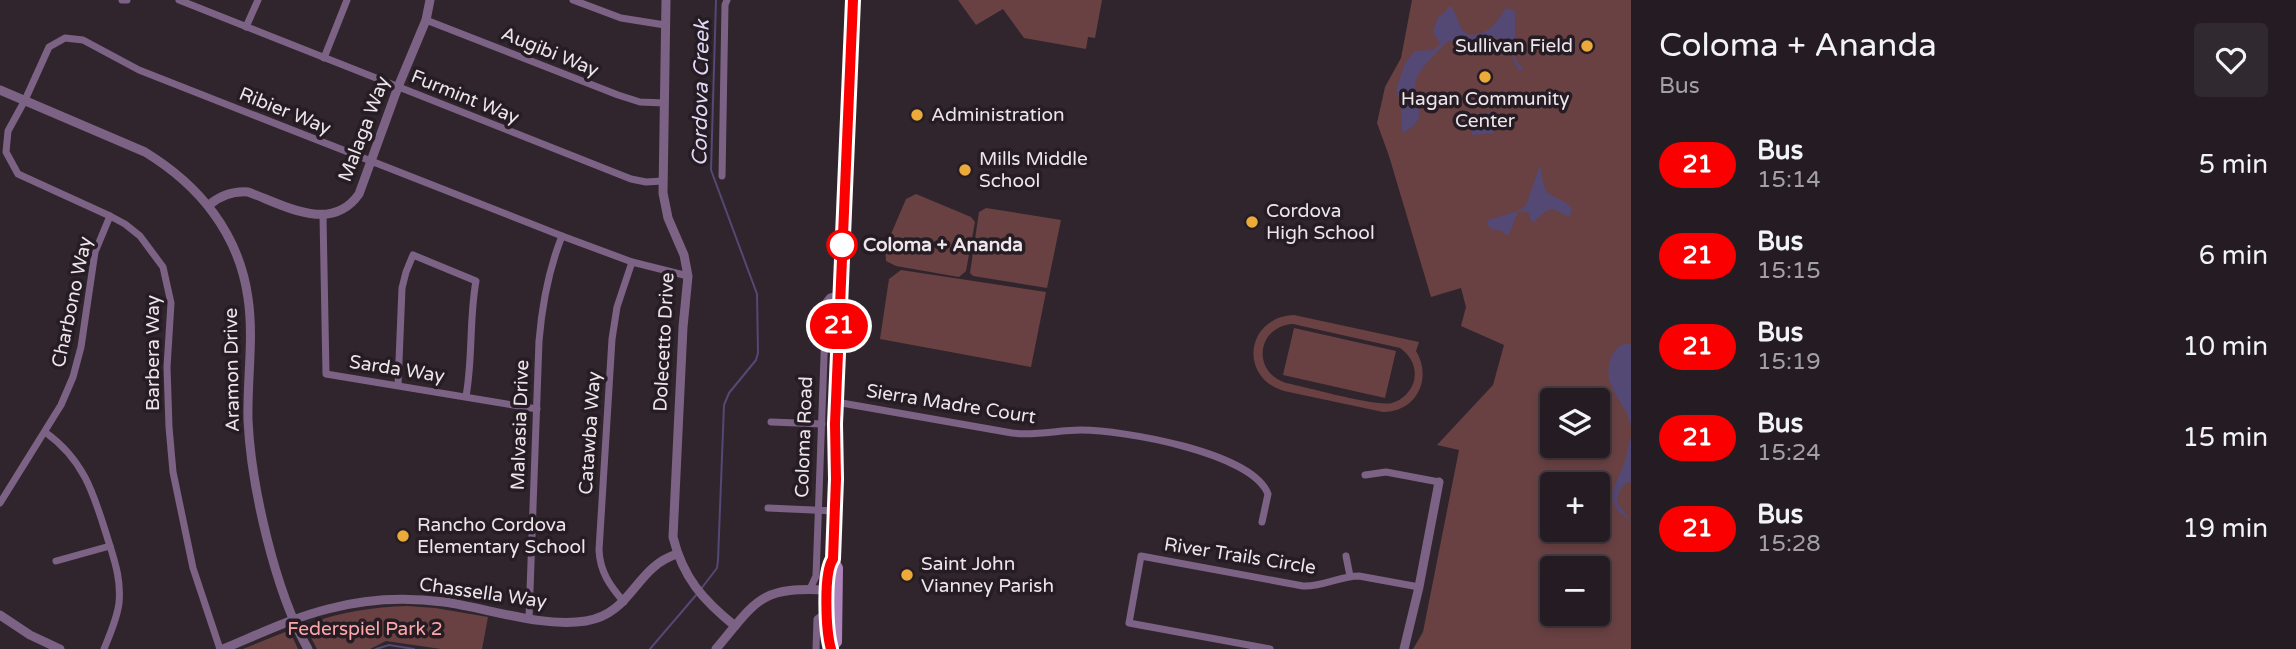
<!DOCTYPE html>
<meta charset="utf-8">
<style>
body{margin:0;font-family:"Varela Round",sans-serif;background:#30292f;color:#f1f3f6;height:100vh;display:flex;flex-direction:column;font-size:26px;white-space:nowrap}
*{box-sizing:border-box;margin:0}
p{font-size:23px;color:#a3a1a5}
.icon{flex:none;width:38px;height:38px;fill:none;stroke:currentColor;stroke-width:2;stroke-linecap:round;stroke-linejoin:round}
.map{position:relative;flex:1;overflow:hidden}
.side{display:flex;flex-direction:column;background:#241c22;width:665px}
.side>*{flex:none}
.badge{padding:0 14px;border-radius:23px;font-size:24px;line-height:46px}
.fabs{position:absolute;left:1540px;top:388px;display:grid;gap:14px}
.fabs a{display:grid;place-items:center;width:70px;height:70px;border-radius:7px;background:#241c22;box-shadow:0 4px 10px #0003,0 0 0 2px #413a40;font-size:35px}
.map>.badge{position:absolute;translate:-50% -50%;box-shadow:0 0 0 4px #fff}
.round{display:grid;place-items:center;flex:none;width:74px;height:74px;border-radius:7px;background:#30292f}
.head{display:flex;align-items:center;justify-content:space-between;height:119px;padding:0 28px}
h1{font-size:33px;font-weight:600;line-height:52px}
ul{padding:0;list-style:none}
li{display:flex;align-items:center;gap:21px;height:91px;padding:0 28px}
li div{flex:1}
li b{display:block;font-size:26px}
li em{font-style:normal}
li .badge{min-width:77px;font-weight:700;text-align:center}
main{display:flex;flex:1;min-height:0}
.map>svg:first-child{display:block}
.green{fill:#694143;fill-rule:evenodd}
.water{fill:#544874}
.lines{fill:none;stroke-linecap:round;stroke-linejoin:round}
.stream{stroke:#544874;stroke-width:2}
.minor{stroke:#7c6385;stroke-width:7}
.tertiary{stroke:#7c6385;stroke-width:9}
.secondary{stroke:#ab83ba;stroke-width:10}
.line-casing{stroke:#fff;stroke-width:16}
.line{stroke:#fa0000;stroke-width:10}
.poi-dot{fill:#ebaa39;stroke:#261c23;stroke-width:2.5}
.stop-dot{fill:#fff;stroke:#fa0000;stroke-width:3.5}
.labels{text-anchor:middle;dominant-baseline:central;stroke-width:7;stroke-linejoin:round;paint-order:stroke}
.poi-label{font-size:19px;fill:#ece5ea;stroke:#261c23;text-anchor:start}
.street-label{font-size:19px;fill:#ece5ea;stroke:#261c23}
.stop-label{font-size:19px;font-weight:bold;fill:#ece5ea;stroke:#261c23;text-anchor:start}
.park-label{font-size:19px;fill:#fda7ab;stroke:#261c23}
.water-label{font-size:21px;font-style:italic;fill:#dfd9f6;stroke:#261c23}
</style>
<main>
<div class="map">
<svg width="1631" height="649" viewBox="0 0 1631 649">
<rect width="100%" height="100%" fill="#30252d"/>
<g class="green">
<polygon points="958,0 1102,0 1095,38 1088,37 1086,49 1024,38 1003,9 976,25"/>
<path d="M1412 0H1631V649H1413L1423 632 1459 450 1437 445 1493 385 1504 345 1461 326 1466 307 1461 288 1431 297 1389 156 1377 123 1385 87 1401 58ZM1552 401H1598V446H1552ZM1552 485H1598V530H1552ZM1552 569H1598V614H1552Z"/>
<polygon points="916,194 971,217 975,222 966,271 959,277 896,266 886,261 885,248 906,199"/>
<polygon points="986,208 1061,220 1047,288 973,276 970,273 979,212"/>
<polygon points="901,270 1046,292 1031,367 880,339 889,279"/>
<path d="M1294 315 1419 342 1416 351C1433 379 1416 412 1383 412L1284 391C1238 377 1246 317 1294 315ZM1293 324 1400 348C1411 356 1417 367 1414 381 1411 391 1403 400 1392 403 1376 407 1306 387 1286 383 1251 372 1257 326 1293 324Z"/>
<polygon points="1294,328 1396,351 1385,398 1283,375"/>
<path d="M407 606 435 608 488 617 482 649H441L386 641 370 649H317L308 632 310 623C342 612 373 607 407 606Z"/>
<polygon points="285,632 291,634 298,649 243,649"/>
</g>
<g class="water">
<path d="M1448 7H1452L1462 30 1469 35C1489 35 1496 23 1506 8L1515 11V58L1523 69 1521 71C1510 62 1514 47 1504 39L1486 38 1448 41C1439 50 1419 69 1416 80 1410 100 1435 118 1402 133L1401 101 1396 90 1405 63 1415 51 1433 50 1440 44 1433 32 1438 17 1445 12Z"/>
<polygon points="1493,112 1494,133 1472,135 1470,114"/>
<path d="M1539 168H1541C1544 206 1557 190 1572 209L1570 216H1566C1548 204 1549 209 1534 222L1531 221 1528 212H1518L1509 234 1506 235 1502 231 1491 229 1487 223 1488 220 1518 211 1526 205Z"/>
<path d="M1627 343 1631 345V426C1627 409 1617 400 1611 385 1605 370 1610 347 1627 343Z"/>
<path d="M1631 437V482C1620 484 1618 493 1617 503L1631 521C1601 502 1614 489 1624 464 1627 455 1628 445 1631 437Z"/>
</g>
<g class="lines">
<g class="stream">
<polyline points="701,589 717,568 718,560 724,405 729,393 756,360 758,353 757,294 711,170 716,0"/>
<polyline points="376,649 389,645 414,649"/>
<polyline points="650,649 697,594"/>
</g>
<g class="minor">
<polyline points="122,0 127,0"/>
<polyline points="179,0 631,179 646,182 663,181"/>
<polyline points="573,0 621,18 665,25"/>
<polyline points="426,20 618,95 640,102 664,103"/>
<polyline points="246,27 258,0"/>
<polyline points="324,58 347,0"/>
<polyline points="722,176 725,5 727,0"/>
<polyline points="323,216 326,374 537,409"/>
<path d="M398 385 402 288 406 272 413 255 476 281C469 319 473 358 466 396"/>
<path d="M836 402 1012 433C1036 436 1058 430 1081 430 1122 430 1252 452 1268 494L1262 522"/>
<polyline points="771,422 822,424"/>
<path d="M45 432C87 462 95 499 110 546 116 565 121 582 119 603 117 619 110 634 104 649"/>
<polyline points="1365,475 1386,472 1439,482"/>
<polyline points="0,503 61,405 73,377 81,347 95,252 110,216"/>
<polyline points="768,508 835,511"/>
<polyline points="1346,556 1350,576"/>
<polyline points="56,561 110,546"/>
<polyline points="810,589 816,576 826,302 830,297 840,294"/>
<path d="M624 602C610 586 600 572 599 550L612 339 617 307 632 262"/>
<path d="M529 618 539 341C542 305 548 271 562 236"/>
<polyline points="220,649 193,568 173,472 169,427 167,367 171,303 163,267 140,236 125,224 110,216 18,174 6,152 8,131 25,100 49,47 65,38 83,40 139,70 562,236 632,262 688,276"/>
<polyline points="816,649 817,619 821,616 829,617"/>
<path d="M1270 649 1129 623 1141 556 1303 586C1323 587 1340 576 1359 576L1419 587"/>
</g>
<g class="tertiary">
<path d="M666 0 663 193 668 218 684 255 688 276 683 327 673 537C683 578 703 600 735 626"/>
<path d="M0 90 145 152C199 185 239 233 248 298 254 338 247 379 248 420 251 485 275 592 308 649"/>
<path d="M209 205C221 195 233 191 248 192 284 205 331 234 359 194L398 87 426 20 430 0"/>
<polyline points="0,615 30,635 60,649"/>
<path d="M223 649C257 635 292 618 328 609 365 599 406 597 444 602 488 608 541 628 586 621 632 614 635 567 677 554"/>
<path d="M716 649C757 600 759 587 826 590"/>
<polyline points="1404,649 1419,587 1439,482"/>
</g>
<g class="secondary">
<polyline points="831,648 837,642 838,568 833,559 836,479 835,424 852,0"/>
<path d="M831 649C827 635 825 583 828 569 829 564 831 563 833 559"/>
</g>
</g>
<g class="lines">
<defs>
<path id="line" d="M831 649C826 632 823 573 833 559L836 479 835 424 853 0"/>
</defs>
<use href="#line" class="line-casing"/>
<use href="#line" class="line"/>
</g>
<g class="poi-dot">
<circle cx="1587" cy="46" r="7"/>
<circle cx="1485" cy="77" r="7"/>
<circle cx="917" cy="115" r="7"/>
<circle cx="965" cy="170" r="7"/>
<circle cx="1252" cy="222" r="7"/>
<circle cx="403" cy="536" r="7"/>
<circle cx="907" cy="575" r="7"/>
</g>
<circle class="stop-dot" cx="842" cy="245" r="14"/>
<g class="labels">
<g class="poi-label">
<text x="1573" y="46" text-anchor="end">Sullivan Field</text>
<text x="1485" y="99" text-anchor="middle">Hagan Community<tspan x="1485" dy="22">Center</tspan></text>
<text x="931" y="115">Administration</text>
<text x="979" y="159">Mills Middle<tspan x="979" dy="22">School</tspan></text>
<text x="1266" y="211">Cordova<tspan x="1266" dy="22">High School</tspan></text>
<text x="417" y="525">Rancho Cordova<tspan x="417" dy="22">Elementary School</tspan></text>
<text x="921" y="564">Saint John<tspan x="921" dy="22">Vianney Parish</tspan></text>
</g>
<g class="street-label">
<text transform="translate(550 52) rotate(22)">Augibi Way</text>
<text transform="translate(465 97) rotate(22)">Furmint Way</text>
<text transform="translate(285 111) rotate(22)">Ribier Way</text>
<text transform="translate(364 129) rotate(-69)">Malaga Way</text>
<text transform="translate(72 302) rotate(-78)">Charbono Way</text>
<text transform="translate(664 342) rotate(-87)">Dolecetto Drive</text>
<text transform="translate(153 353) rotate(-90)">Barbera Way</text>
<text transform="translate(397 369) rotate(9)">Sarda Way</text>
<text transform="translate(232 370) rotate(-91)">Aramon Drive</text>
<text transform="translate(951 404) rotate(9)">Sierra Madre Court</text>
<text transform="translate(520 425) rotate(-88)">Malvasia Drive</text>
<text transform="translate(590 433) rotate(-86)">Catawba Way</text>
<text transform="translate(804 437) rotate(-88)">Coloma Road</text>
<text transform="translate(1240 556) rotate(9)">River Trails Circle</text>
<text transform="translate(483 593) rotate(8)">Chassella Way</text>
</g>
<g class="stop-label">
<text x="863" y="245">Coloma + Ananda</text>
</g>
<g class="park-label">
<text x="365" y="629">Federspiel Park 2</text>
</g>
<g class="water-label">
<text transform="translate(701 93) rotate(-89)">Cordova Creek</text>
</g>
</g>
</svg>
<div class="fabs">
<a><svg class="icon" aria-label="layers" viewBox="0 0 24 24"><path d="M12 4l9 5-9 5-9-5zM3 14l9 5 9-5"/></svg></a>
<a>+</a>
<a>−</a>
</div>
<b class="badge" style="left:839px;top:326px;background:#fa0000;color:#fff">21</b>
</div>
<section class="side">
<div class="head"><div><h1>Coloma + Ananda</h1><p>Bus</p></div><a class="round"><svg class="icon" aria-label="heart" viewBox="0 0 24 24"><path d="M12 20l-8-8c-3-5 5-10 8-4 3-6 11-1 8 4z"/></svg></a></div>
<ul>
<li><span class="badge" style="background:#fa0000;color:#fff">21</span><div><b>Bus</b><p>15:14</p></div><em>5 min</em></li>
<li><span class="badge" style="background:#fa0000;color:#fff">21</span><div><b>Bus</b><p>15:15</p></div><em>6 min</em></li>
<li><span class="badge" style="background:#fa0000;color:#fff">21</span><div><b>Bus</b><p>15:19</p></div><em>10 min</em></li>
<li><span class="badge" style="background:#fa0000;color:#fff">21</span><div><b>Bus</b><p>15:24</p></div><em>15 min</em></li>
<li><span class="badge" style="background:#fa0000;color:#fff">21</span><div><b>Bus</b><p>15:28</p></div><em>19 min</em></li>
</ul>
</section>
</main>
